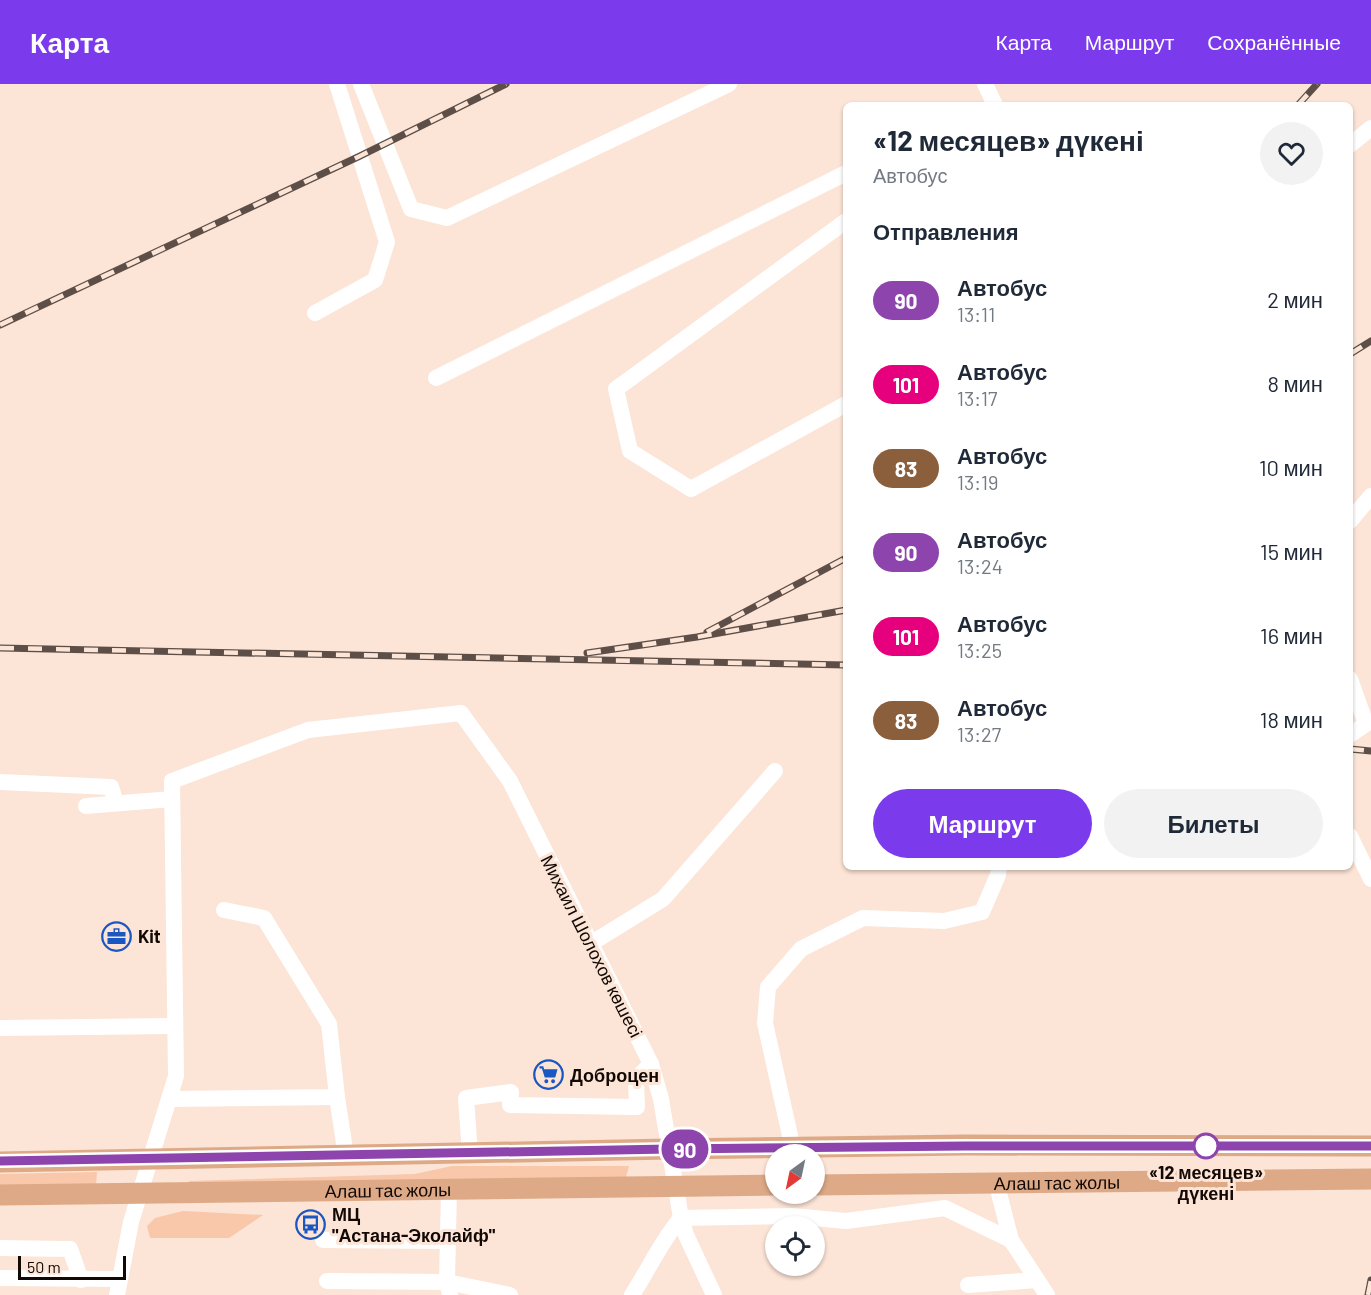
<!DOCTYPE html>
<html lang="ru">
<meta charset="utf-8">
<style>
body{margin:0;font-family:Barlow,sans-serif;background:#f2f2f3;color:#1f2937;height:100vh;display:flex;flex-direction:column;font-size:22px;white-space:nowrap}
*{box-sizing:border-box;margin:0}
p{font-size:20px;color:#747a83}
.icon{flex:none;width:33px;height:33px;fill:none;stroke:currentColor;stroke-width:2;stroke-linecap:round;stroke-linejoin:round}
.map{position:relative;flex:1;overflow:hidden}
.panel{position:absolute;left:843px;top:18px;width:510px;height:768px;display:flex;flex-direction:column;background:#fff;border-radius:9px;box-shadow:0 2px 4px #0004}
.panel>*{flex:none}
.badge{padding:0 12px;border-radius:20px;font-size:21px;line-height:39px}
.needle{width:39px;rotate:213deg}
.buttons{position:absolute;left:765px;top:1060px;display:grid;gap:12px}
.buttons a{display:grid;place-items:center;width:60px;height:60px;border-radius:50%;background:#fff;box-shadow:0 2px 4px #0004;font-size:30px}
.scale{position:absolute;left:18px;bottom:15px;width:108px;box-sizing:border-box;padding-left:6px;border:3px solid #120905;border-top:0;font-size:16px;line-height:21px;white-space:nowrap;color:#120905;-webkit-text-stroke:4px #fce4d6;paint-order:stroke}
.map>.badge{position:absolute;translate:-50% -50%;box-shadow:0 0 0 3px #fff}
h2{padding:0 30px;font-size:22px;line-height:54px}
.round{display:grid;place-items:center;flex:none;width:63px;height:63px;border-radius:32px;background:#f2f2f3}
.overview{display:flex;align-items:center;justify-content:space-between;height:102px;padding:0 30px}
h1{font-size:28px;font-weight:700;line-height:45px}
.primary-button{display:flex;gap:12px;margin-top:auto;padding:12px 30px}
.primary-button a{flex:1;height:69px;border-radius:36px;background:#7c3aed;color:#fff;font-size:24px;font-weight:700;line-height:69px;text-align:center}
.primary-button a+a{background:#f2f2f3;color:#1f2937}
ul{padding:0;list-style:none}
li{display:flex;align-items:center;gap:18px;height:84px;padding:0 30px}
li div{flex:1}
li b{display:block;font-size:22px}
li em{font-style:normal}
li .badge{min-width:66px;font-weight:700;text-align:center}
header{display:flex;align-items:center;gap:36px;box-sizing:border-box;height:84px;padding:0 30px;background:#7c3aed;color:#fff}
header strong{font-size:28px}
nav{display:flex;gap:33px;margin-inline-start:auto;font-size:21px}
.map>svg:first-child{display:block}
.green{fill:#f9c7aa}
.lines{fill:none;stroke-linecap:round;stroke-linejoin:round}
.minor{stroke:#fff;stroke-width:16}
.major{stroke:#dda986;stroke-width:21}
.rail-casing{stroke:#5d4f48;stroke-width:7}
.rail{stroke:#fce4d6;stroke-width:4.5;stroke-dasharray:14;stroke-linecap:butt}
.line-casing{stroke:#fff;stroke-width:14}
.line{stroke:#8e44ad;stroke-width:9}
.stop-dot{fill:#fff;stroke:#8e44ad;stroke-width:3}
.labels{text-anchor:middle;dominant-baseline:central;stroke-width:6;stroke-linejoin:round;paint-order:stroke}
.poi-label{font-size:18px;font-weight:bold;fill:#120905;stroke:#fce4d6;text-anchor:start}
.street-label{font-size:18px;fill:#120905;stroke:#fce4d6}
.stop-label{font-size:18px;font-weight:bold;fill:#120905;stroke:#fce4d6}
</style>
<header>
<strong>Карта</strong>
<nav><a>Карта</a><a>Маршрут</a><a>Сохранённые</a></nav>
</header>
<div class="map">
<svg width="1371" height="1211" viewBox="0 0 1371 1211">
<rect width="100%" height="100%" fill="#fce4d6"/>
<g class="green">
<polygon points="452,1082 629,1082 626,1093 187,1101 189,1097 415,1090"/>
<polygon points="97,1088 96,1101 0,1103 0,1090"/>
<polygon points="183,1127 263,1131 229,1154 150,1154 147,1142 155,1134"/>
</g>
<g class="lines">
<g class="minor">
<polyline points="361,0 411,125 447,134 729,0"/>
<polyline points="985,0 995,21"/>
<polyline points="1350,61 1371,44"/>
<polyline points="846,137 616,305 630,367 691,405 846,320"/>
<polyline points="315,229 375,196 387,158 337,0"/>
<polyline points="436,294 846,89"/>
<polyline points="1350,437 1371,412"/>
<polyline points="1350,595 1366,640 1350,651"/>
<polyline points="0,698 111,703 116,719"/>
<polyline points="86,722 172,715"/>
<polyline points="1350,752 1371,795"/>
<polyline points="590,860 663,815 775,687"/>
<polyline points="0,944 174,942"/>
<polyline points="337,1013 346,1072"/>
<polyline points="169,1015 337,1013 329,940 264,834 224,826"/>
<polyline points="793,1065 765,939 768,903 801,865 863,834 944,837 982,828 998,791 999,783"/>
<polyline points="470,1070 466,1014 511,1008 510,1021 637,1023 636,995 651,980"/>
<polyline points="996,1098 1011,1156 1047,1211"/>
<polyline points="449,1105 447,1198 450,1211"/>
<polyline points="323,1156 447,1157"/>
<polyline points="0,1164 70,1165 81,1196"/>
<polyline points="0,1194 120,1195"/>
<polyline points="327,1197 447,1198 510,1211"/>
<polyline points="968,1201 1037,1196"/>
<polyline points="117,1211 131,1138 176,992 172,697 308,646 461,629 510,697 651,980 661,1015 681,1134 686,1151 714,1211"/>
<path d="M632 1211C649 1185 661 1157 681 1134L793 1132 846 1137 945 1124 1011 1156"/>
</g>
<g class="major">
<polyline points="0,1078 669,1065 965,1061 1371,1062"/>
<path id="s1" d="M814 1101 1371 1095"/>
<path id="s2" d="M0 1111 776 1101"/>
</g>
<defs>
<g id="rail">
<polyline points="1298,21 1317,0"/>
<polyline points="0,241 360,72 506,0"/>
<polyline points="1350,270 1371,257"/>
<polyline points="707,548 846,474"/>
<polyline points="0,564 846,581"/>
<polyline points="587,569 697,553 846,526"/>
<polyline points="1350,665 1371,667"/>
<polyline points="1368,1211 1371,1196"/>
</g>
</defs>
<use href="#rail" class="rail-casing"/>
<use href="#rail" class="rail"/>
</g>
<g class="lines">
<defs>
<polyline id="line" points="0,1077 669,1065 965,1062 1371,1062"/>
</defs>
<use href="#line" class="line-casing"/>
<use href="#line" class="line"/>
</g>
<defs>
<symbol id="office-ring" viewBox="-11 -11 22 22"><circle r="9.5" fill="#fce4d6" stroke="#1b57c3" stroke-width="1.5"/><path d="M-6-3h4V-5.5h4V-3h4V5H-6ZM-1-4.5V-3h2v-1.5ZM-6 0V1H6V0Z" fill="#1b57c3"/></symbol>
<symbol id="supermarket-ring" viewBox="-11 -11 22 22"><circle r="9.5" fill="#fce4d6" stroke="#1b57c3" stroke-width="1.5"/><path d="M-6-5.5h2.5l.6 2H6L4.5 2H-2.5L-4.4-4H-6ZM-1.5 3.2a1.3 1.3 0 1 0 .1 0ZM3 3.2a1.3 1.3 0 1 0 .1 0Z" fill="#1b57c3"/></symbol>
<symbol id="bus-ring" viewBox="-11 -11 22 22"><circle r="9.5" fill="#fce4d6" stroke="#1b57c3" stroke-width="1.5"/><path d="M-5-6H5V4H4V6H2V4H-2V6H-4V4H-5ZM-3.5-4V0h7V-4ZM-3.5 1.2v1.5H-2V1.2ZM2 1.2v1.5H3.5V1.2Z" fill="#1b57c3"/></symbol>
</defs>
<g fill-rule="evenodd">
<use href="#office-ring" x="100" y="836" width="33" height="33"/>
<use href="#supermarket-ring" x="532" y="974" width="33" height="33"/>
<use href="#bus-ring" x="294" y="1124" width="33" height="33"/>
</g>
<circle class="stop-dot" cx="1206" cy="1062" r="12"/>
<g class="labels">
<g class="poi-label">
<text x="138" y="852">Kit</text>
<text x="570" y="991">Доброцен</text>
<text x="332" y="1130">МЦ<tspan x="332" dy="21">"Астана-Эколайф"</tspan></text>
</g>
<g class="street-label">
<text transform="translate(592 862) rotate(63)">Михаил Шолохов көшесі</text>
<text stroke="none"><textPath href="#s1" startOffset="243">Алаш тас жолы</textPath></text>
<text stroke="none"><textPath href="#s2" startOffset="388">Алаш тас жолы</textPath></text>
</g>
<g class="stop-label">
<text x="1206" y="1088">«12 месяцев»<tspan x="1206" dy="21">дүкені</tspan></text>
</g>
</g>
</svg>
<div class="buttons">
<a><svg class="needle" viewBox="-14 -14 28 28"><path d="M0-13l5 13h-10z" fill="#e53935"/><path d="M0 13l5-13h-10z" fill="#747a83"/></svg></a>
<a><svg class="icon" aria-label="locate" viewBox="0 0 24 24"><circle cx="12" cy="12" r="6"/><path d="M12 2v4M12 18v4M2 12h4M18 12h4"/></svg></a>
</div>
<div class="scale">50 m</div>
<b class="badge" style="left:685px;top:1065px;background:#8e44ad;color:#fff">90</b>
<section class="panel">
<div class="overview"><div><h1>«12 месяцев» дүкені</h1><p>Автобус</p></div><a class="round"><svg class="icon" aria-label="heart" viewBox="0 0 24 24"><path d="M12 20l-8-8c-3-5 5-10 8-4 3-6 11-1 8 4z"/></svg></a></div>
<h2>Отправления</h2>
<ul>
<li><span class="badge" style="background:#8e44ad;color:#fff">90</span><div><b>Автобус</b><p>13:11</p></div><em>2 мин</em></li>
<li><span class="badge" style="background:#e6007e;color:#fff">101</span><div><b>Автобус</b><p>13:17</p></div><em>8 мин</em></li>
<li><span class="badge" style="background:#8b5e3c;color:#fff">83</span><div><b>Автобус</b><p>13:19</p></div><em>10 мин</em></li>
<li><span class="badge" style="background:#8e44ad;color:#fff">90</span><div><b>Автобус</b><p>13:24</p></div><em>15 мин</em></li>
<li><span class="badge" style="background:#e6007e;color:#fff">101</span><div><b>Автобус</b><p>13:25</p></div><em>16 мин</em></li>
<li><span class="badge" style="background:#8b5e3c;color:#fff">83</span><div><b>Автобус</b><p>13:27</p></div><em>18 мин</em></li>
</ul>
<div class="primary-button"><a>Маршрут</a><a>Билеты</a></div>
</section>
</div>
